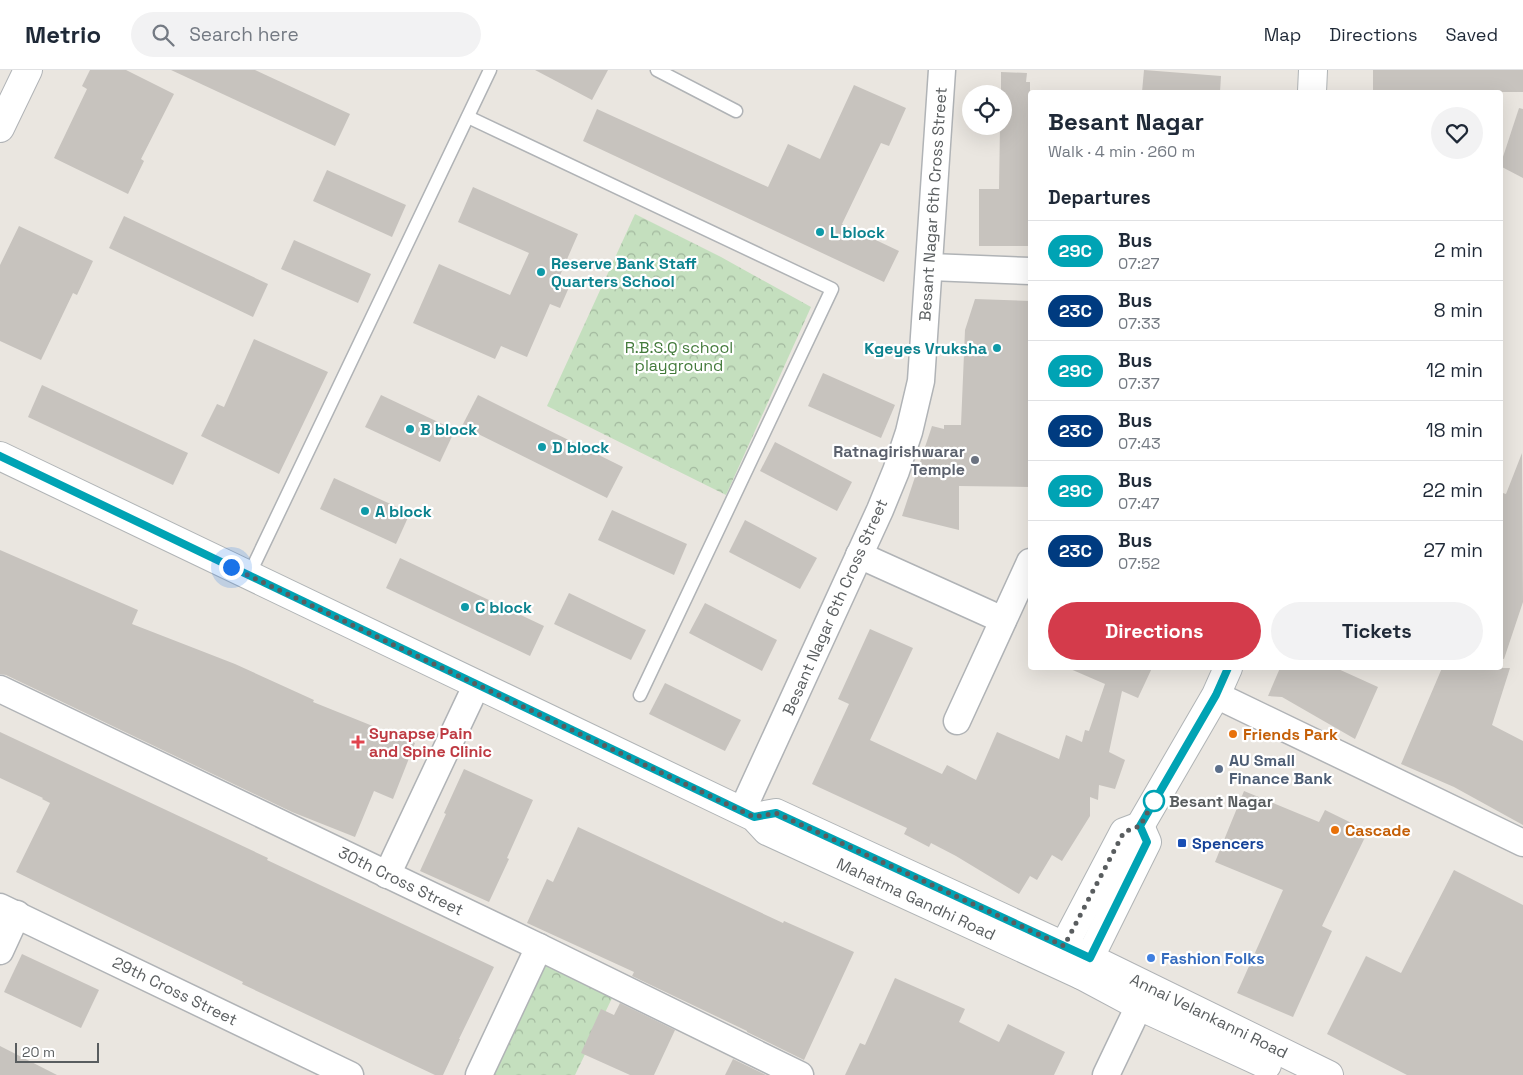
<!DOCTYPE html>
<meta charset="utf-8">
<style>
body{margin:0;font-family:"Space Grotesk",sans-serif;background:#f2f2f3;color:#1f2937;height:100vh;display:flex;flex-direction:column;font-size:19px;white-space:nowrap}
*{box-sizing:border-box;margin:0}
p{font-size:16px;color:#747a83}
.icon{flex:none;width:28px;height:28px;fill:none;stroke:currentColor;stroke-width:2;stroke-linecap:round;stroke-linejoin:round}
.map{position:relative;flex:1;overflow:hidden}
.panel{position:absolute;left:1028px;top:20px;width:475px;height:580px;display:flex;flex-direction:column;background:#fff;border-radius:5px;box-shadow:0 5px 20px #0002}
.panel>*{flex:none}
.badge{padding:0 10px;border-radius:16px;font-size:18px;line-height:32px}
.buttons{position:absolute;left:962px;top:15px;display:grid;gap:10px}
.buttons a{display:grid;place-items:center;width:50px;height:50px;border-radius:50%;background:#fff;box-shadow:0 5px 20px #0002;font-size:25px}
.scale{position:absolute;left:15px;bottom:12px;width:84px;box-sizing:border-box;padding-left:5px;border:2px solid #595d5f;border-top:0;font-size:14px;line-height:18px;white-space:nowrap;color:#595d5f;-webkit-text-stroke:4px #fff;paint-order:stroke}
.you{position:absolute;width:25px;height:25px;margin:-12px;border:4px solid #fff;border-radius:50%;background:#1a73e8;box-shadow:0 0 0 8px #1a73e833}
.map>.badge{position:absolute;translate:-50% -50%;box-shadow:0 0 0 2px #fff}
h2{padding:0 20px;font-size:19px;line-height:45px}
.round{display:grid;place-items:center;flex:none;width:52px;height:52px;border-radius:26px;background:#f2f2f3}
.head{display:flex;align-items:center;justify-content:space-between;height:85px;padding:0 20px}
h1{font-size:24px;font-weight:700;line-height:38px}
.primary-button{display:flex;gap:10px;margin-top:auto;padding:10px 20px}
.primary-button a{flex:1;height:58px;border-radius:30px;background:#d43b4b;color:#fff;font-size:20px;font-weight:700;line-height:58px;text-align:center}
.primary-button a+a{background:#f2f2f3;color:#1f2937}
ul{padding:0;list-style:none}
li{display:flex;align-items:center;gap:15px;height:60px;padding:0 20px;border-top:1px solid #e0e1e3}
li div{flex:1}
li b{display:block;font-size:19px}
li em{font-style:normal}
li .badge{min-width:55px;font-weight:700;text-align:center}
header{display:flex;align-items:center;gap:30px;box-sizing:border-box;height:70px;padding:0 25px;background:#fff;border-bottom:1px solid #e0e1e3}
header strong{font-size:24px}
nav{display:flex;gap:28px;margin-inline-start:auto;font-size:18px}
.search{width:350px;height:45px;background:#f2f2f3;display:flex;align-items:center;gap:12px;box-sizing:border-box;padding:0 18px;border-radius:28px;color:#747a83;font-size:19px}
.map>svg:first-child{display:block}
.park{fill:url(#park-crowns)}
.building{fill:#c7c3be}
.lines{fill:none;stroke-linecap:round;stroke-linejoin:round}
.service-casing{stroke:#b0b3b6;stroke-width:15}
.minor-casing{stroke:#b0b3b6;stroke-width:29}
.tertiary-casing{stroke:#b0b3b6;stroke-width:30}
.secondary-casing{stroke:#b0b4b6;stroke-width:30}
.service{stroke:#fff;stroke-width:12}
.minor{stroke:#fff;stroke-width:26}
.tertiary{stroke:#fff;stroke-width:28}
.secondary{stroke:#fff;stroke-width:28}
.line-casing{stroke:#fff;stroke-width:11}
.line{stroke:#00a3b4;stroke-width:8}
.walk{stroke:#595d5f;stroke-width:5;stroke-dasharray:0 9}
.culture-dot{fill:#0f9aa8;stroke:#fff;stroke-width:2}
.worship-dot{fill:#6b7280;stroke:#fff;stroke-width:2}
.food-dot{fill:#e8710a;stroke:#fff;stroke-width:2}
.health-dot{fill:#e0444e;stroke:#fff;stroke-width:2}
.service-dot{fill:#5c6f8a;stroke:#fff;stroke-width:2}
.stop-dot{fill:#fff;stroke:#00a3b4;stroke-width:2.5}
.transit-dot{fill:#1a4fb4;stroke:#fff;stroke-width:2}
.shop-dot{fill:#3f7fe0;stroke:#fff;stroke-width:2}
.labels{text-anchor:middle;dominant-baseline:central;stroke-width:4.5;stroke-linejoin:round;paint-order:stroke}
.street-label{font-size:16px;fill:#595d5f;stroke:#fff}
.culture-label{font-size:16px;font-weight:bold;fill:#0d838f;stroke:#fff;text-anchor:start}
.park-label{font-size:16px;fill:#447b3c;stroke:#fff}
.worship-label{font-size:16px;font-weight:bold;fill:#5b616d;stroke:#fff;text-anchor:end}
.health-label{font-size:16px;font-weight:bold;fill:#be3a42;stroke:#fff;text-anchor:start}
.food-label{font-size:16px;font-weight:bold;fill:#c56008;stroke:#fff;text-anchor:start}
.service-label{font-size:16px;font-weight:bold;fill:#4e5e75;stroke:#fff;text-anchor:start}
.stop-label{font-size:16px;font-weight:bold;fill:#595d5f;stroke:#fff;text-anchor:start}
.transit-label{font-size:16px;font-weight:bold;fill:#164399;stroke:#fff;text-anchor:start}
.shop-label{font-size:16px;font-weight:bold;fill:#366cbe;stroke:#fff;text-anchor:start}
</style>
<header>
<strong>Metrio</strong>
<div class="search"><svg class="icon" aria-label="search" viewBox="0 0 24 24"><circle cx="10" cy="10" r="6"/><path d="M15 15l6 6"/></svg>Search here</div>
<nav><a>Map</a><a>Directions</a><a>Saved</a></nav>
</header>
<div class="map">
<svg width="1523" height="1005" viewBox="0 0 1523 1005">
<defs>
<pattern id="park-crowns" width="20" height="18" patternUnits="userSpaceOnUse" patternTransform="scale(1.25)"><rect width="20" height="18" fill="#c4dfbe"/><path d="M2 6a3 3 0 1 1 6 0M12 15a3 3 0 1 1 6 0" fill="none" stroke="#a2b89e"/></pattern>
</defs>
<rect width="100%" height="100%" fill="#eae6e0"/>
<g class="park">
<polygon points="635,144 721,187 811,237 726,425 547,336"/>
<polygon points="539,887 614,924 575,1005 483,1005"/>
</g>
<g class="building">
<polygon points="90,0 126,0 174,24 141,89 144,91 128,124 54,88 87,19 82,16"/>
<polygon points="171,0 255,0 350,44 335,76"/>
<polygon points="535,0 608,0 592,30"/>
<polygon points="1144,0 1221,6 1220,22 1142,22"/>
<rect x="1373" y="0" width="150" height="22"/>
<polygon points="1001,2 1027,3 1026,12 1030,12 1030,176 979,176 979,119 999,119 1000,56 1004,56 1004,24 1001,24"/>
<polygon points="854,15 906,38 889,76 881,73 842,154 899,181 884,212 583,71 597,39 768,117 788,74 820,89"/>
<polygon points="1519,38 1523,39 1523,108 1500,96"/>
<polygon points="327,100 406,135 392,167 313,131"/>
<polygon points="473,117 578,164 558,210 570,215 560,238 550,234 527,287 501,276 495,289 413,253 439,194 510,225 529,183 458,152"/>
<polygon points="124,146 268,214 253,247 109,178"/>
<polygon points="19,156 93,191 77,225 73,223 41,290 0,271 0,195"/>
<polygon points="294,170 371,204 358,233 281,199"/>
<polygon points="975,229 1030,231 1030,417 959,416 959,460 902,446 932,356 944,359 944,355 961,355 965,260"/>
<polygon points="254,269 328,302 279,404 201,366 217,334 224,337"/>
<polygon points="823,303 895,335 881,368 808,336"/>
<polygon points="42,315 188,383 173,415 28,347"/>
<polygon points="381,325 455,360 440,392 365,357"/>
<polygon points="478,325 623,397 607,428 462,356"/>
<polygon points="775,372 852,412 837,441 760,401"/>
<polygon points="1522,383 1523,532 1504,589 1500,588 1500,422 1506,424"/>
<polygon points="334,408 410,443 396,474 320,439"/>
<polygon points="612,440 687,474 674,505 598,470"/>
<polygon points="745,450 817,488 800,519 729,482"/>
<polygon points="0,480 138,540 132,554 235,594 314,630 313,632 415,673 393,729 374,721 355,767 292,742 6,605 0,604"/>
<polygon points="400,488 544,556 530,586 386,518"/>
<polygon points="569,523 646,560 631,590 554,554"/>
<polygon points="705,533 777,570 762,601 689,563"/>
<polygon points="870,559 913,578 870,670 942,704 947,695 976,710 997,662 1059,689 1066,665 1082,672 1085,660 1089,661 1105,614 1068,598 1152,598 1138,628 1122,621 1109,682 1125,690 1115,719 1099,715 1098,730 1090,727 1090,746 1062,791 1052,785 1037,810 1030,806 1019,824 956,786 931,773 929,777 904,764 907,758 812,714 849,634 838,629"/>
<polygon points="1280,598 1336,598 1378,617 1355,669 1282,627 1268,626"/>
<polygon points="1442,598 1510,598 1492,655 1523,671 1523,755 1454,717 1401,694"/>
<polygon points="665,613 741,650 725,681 649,644"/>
<polygon points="0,662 268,788 267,790 494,897 459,969 460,969 443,1005 435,1005 242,914 243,912 16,802 50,733 42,729 43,728 0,708"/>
<polygon points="464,699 533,730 507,788 509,789 489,832 420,801 446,744 444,743"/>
<polygon points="1244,721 1319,752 1325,740 1368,761 1322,856 1332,861 1293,947 1237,923 1283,820 1215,792"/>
<polygon points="578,757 783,853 784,851 854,882 804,990 747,962 747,961 632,906 634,902 527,853 547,809 553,812"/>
<polygon points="1454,800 1523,835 1523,1005 1407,1005 1327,964 1366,886 1401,903"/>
<polygon points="22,884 99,920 81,958 4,922"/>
<polygon points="895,908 965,939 959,952 999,972 1008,954 1065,982 1054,1005 845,1005 860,973 865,975"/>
<polygon points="620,933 675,960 654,1005 630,1005 581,983 601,939 614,945"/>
<polygon points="0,976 57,1005 0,1005"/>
<polygon points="733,989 766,1005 725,1005"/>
</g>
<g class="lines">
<defs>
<g id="service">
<polyline points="657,0 736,41"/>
<polyline points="468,47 832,219 640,625"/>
<polyline points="249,505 490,0"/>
</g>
<g id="minor">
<polyline points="930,197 1030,201"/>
<polyline points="859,485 1003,550"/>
<polyline points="0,619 539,877 800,1005"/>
<polyline points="1216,625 1523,773"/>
<polyline points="957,651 1030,492"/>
<polyline points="742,741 880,440 896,401 909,362 921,311 942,0"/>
<polyline points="387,805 477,614"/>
<polyline points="0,837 350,1005"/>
<polyline points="0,881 17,844"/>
<polyline points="479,1005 539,877"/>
<polyline points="1106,1005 1148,917"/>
</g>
<g id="tertiary">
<polyline points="0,58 28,0"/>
<polyline points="1090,888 1329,1005"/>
<polyline points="1081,905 1139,936 1267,995"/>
</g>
<g id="secondary">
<polyline points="1312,22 1313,0"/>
<polyline points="0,386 754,747 767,761 1081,905 1147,772 1140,756"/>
<polyline points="754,747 776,743 1090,888"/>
<polyline points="1140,756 1216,625 1228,598"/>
<polyline points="1057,892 1064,876 1124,762 1140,756"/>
</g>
</defs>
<use href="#service" class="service-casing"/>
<use href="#minor" class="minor-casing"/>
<use href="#tertiary" class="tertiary-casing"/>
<use href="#secondary" class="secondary-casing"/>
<use href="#service" class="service"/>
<use href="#minor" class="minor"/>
<use href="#tertiary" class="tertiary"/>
<use href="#secondary" class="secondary"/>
</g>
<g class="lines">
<defs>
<polyline id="line" points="0,386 754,747 776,743 1090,888 1147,772 1140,756 1216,625 1228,598"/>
</defs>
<use href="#line" class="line-casing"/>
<use href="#line" class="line"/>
<polyline class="walk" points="231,497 754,747 776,743 1064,876 1124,762 1140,756 1154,731"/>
</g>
<g class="culture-dot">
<circle cx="820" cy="162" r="5"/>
<circle cx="541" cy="202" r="5"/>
<circle cx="997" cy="278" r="5"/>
<circle cx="410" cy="359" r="5"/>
<circle cx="542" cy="377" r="5"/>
<circle cx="365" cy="441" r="5"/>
<circle cx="465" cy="537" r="5"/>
</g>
<circle class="worship-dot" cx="975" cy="390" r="5"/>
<g class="food-dot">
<circle cx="1233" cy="664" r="5"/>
<circle cx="1335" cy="760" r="5"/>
</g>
<path class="health-dot" d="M355.5 664.5h5v5h5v5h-5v5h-5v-5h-5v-5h5z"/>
<circle class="service-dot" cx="1219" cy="699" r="5"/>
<circle class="stop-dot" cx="1154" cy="731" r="10"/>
<rect class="transit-dot" x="1177" y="768" width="10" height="10" rx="2.5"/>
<circle class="shop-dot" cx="1151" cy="888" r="5"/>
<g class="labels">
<g class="street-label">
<text transform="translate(933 134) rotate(-86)">Besant Nagar 6th Cross Street</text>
<text transform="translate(835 537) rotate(-66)">Besant Nagar 6th Cross Street</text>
<text transform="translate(401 811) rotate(26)">30th Cross Street</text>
<text transform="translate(916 829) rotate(25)">Mahatma Gandhi Road</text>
<text transform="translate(175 921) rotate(26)">29th Cross Street</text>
<text transform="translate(1209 946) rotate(26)">Annai Velankanni Road</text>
</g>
<g class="culture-label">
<text x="830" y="162">L block</text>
<text x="551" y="193">Reserve Bank Staff<tspan x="551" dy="18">Quarters School</tspan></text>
<text x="987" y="278" text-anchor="end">Kgeyes Vruksha</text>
<text x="420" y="359">B block</text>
<text x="552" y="377">D block</text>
<text x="375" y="441">A block</text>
<text x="475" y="537">C block</text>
</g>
<g class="park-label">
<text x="679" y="277">R.B.S.Q school<tspan x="679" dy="18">playground</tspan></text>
</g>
<g class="worship-label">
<text x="965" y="381">Ratnagirishwarar<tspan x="965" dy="18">Temple</tspan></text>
</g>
<g class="health-label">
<text x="369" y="663">Synapse Pain<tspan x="369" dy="18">and Spine Clinic</tspan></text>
</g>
<g class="food-label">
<text x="1243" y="664">Friends Park</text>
<text x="1345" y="760">Cascade</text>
</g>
<g class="service-label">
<text x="1229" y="690">AU Small<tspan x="1229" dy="18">Finance Bank</tspan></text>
</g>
<g class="stop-label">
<text x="1169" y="731">Besant Nagar</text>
</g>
<g class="transit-label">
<text x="1192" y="773">Spencers</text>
</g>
<g class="shop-label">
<text x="1161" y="888">Fashion Folks</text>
</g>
</g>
</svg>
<div class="buttons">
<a><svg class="icon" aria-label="locate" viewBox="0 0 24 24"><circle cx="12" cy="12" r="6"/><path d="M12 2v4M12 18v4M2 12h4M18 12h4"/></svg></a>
</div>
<div class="scale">20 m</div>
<div class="you" style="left:231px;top:497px"></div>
<section class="panel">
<div class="head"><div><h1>Besant Nagar</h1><p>Walk · 4 min · 260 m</p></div><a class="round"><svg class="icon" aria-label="heart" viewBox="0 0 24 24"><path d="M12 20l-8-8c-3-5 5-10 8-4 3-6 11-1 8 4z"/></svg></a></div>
<h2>Departures</h2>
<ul>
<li><span class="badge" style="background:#00a3b4;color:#fff">29C</span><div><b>Bus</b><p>07:27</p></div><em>2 min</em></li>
<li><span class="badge" style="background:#003b80;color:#fff">23C</span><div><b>Bus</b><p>07:33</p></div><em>8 min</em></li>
<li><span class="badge" style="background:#00a3b4;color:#fff">29C</span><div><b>Bus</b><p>07:37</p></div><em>12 min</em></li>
<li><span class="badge" style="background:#003b80;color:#fff">23C</span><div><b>Bus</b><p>07:43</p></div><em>18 min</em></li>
<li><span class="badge" style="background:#00a3b4;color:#fff">29C</span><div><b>Bus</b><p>07:47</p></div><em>22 min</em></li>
<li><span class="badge" style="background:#003b80;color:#fff">23C</span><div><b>Bus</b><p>07:52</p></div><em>27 min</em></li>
</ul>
<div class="primary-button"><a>Directions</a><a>Tickets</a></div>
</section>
</div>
